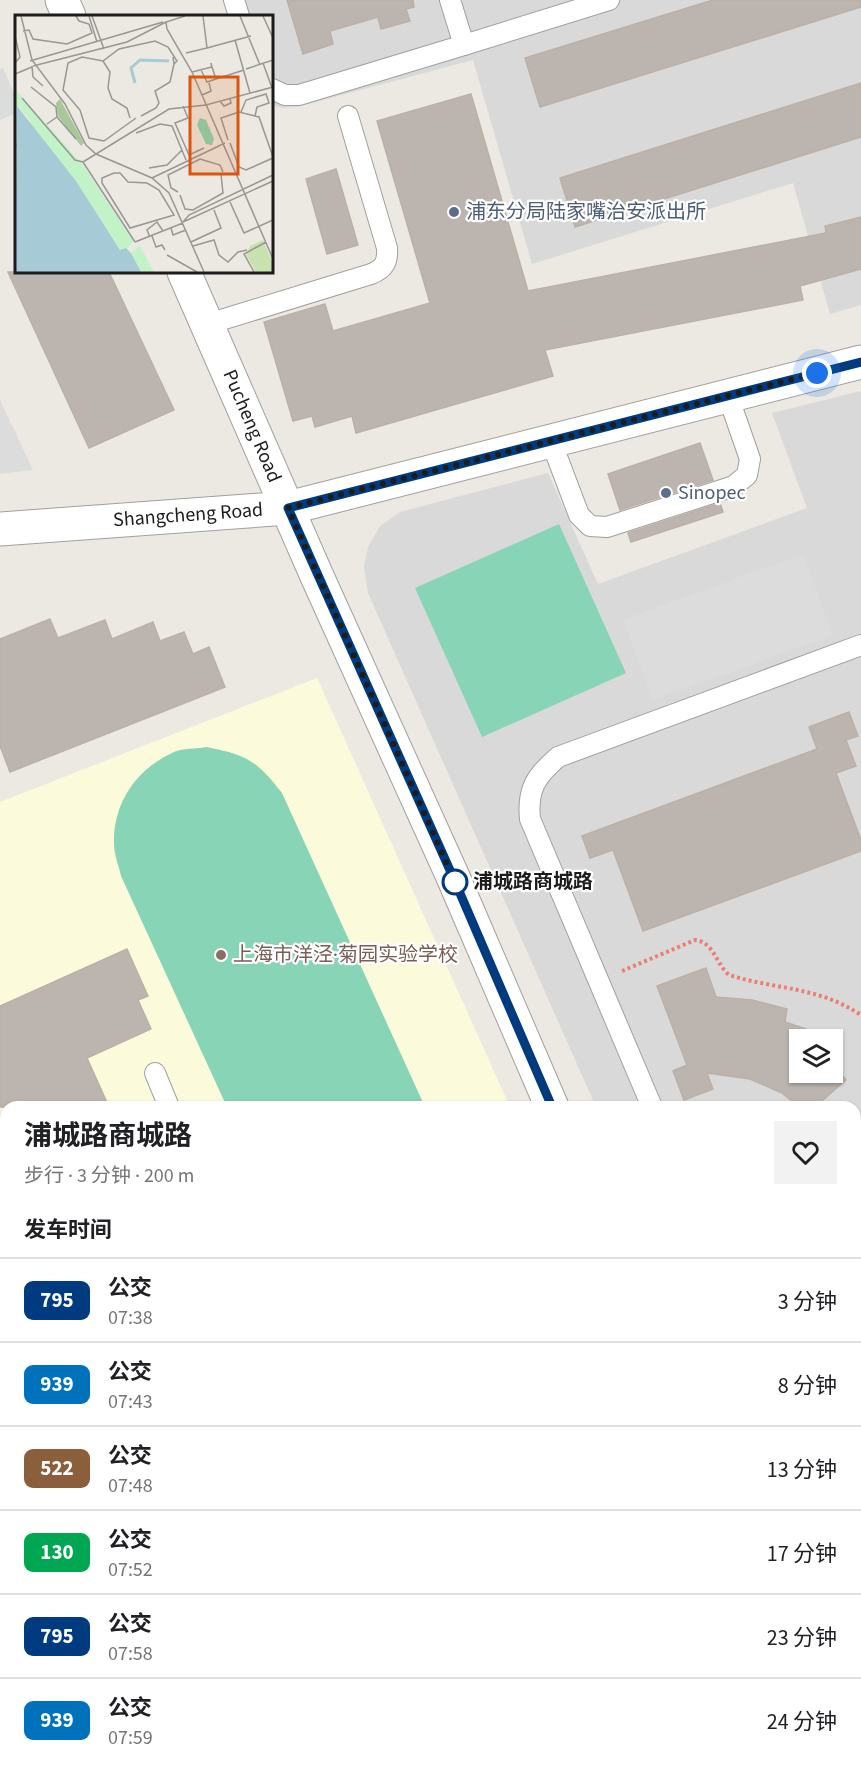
<!DOCTYPE html>
<html lang="zh">
<meta charset="utf-8">
<style>
body{margin:0;font-family:"Source Sans 3","Noto Sans SC",sans-serif;background:#f2f2f2;color:#202124;height:100vh;display:flex;flex-direction:column;font-size:22px;white-space:nowrap}
*{box-sizing:border-box;margin:0}
p{font-size:20px;color:#757577}
.icon{flex:none;width:33px;height:33px;fill:none;stroke:currentColor;stroke-width:2;stroke-linecap:round;stroke-linejoin:round}
.map{position:relative;flex:1;overflow:hidden}
.panel{position:absolute;left:0px;top:1101px;width:861px;height:672px;display:flex;flex-direction:column;background:#fff;border-radius:18px 18px 0 0;box-shadow:0 2px 4px #0004}
.panel>*{flex:none}
.badge{padding:0 12px;border-radius:9px;font-size:21px;line-height:39px}
.controls{position:absolute;left:789px;top:1029px;display:grid;gap:12px}
.controls a{display:grid;place-items:center;width:54px;height:54px;border-radius:0px;background:#fff;box-shadow:0 2px 4px #0004;font-size:30px}
.you{position:absolute;width:30px;height:30px;margin:-15px;border:4px solid #fff;border-radius:50%;background:#1a73e8;box-shadow:0 0 0 9px #1a73e833}
.map>.badge{position:absolute;translate:-50% -50%;box-shadow:0 0 0 3px #fff}
h2{padding:0 24px;font-size:22px;line-height:54px}
.round{display:grid;place-items:center;flex:none;width:63px;height:63px;border-radius:0px;background:#f2f2f2}
.overview{display:flex;align-items:center;justify-content:space-between;height:102px;padding:0 24px}
h1{font-size:28px;font-weight:700;line-height:45px}
ul{padding:0;list-style:none}
li{display:flex;align-items:center;gap:18px;height:84px;padding:0 24px;border-top:2px solid #e0e0e0}
li div{flex:1}
li b{display:block;font-size:22px}
li em{font-style:normal}
li .badge{min-width:66px;font-weight:700;text-align:center}
.map>svg:first-child{display:block}
.residential{fill:#dad9d9;fill-rule:evenodd}
.education{fill:#fbfbdc}
.pitch{fill:#87d5b6}
.parking{fill:#dcdcdc}
.building{fill:#bcb5af;stroke:#bcb0a6;stroke-width:1.5}
.lines{fill:none;stroke-linecap:round;stroke-linejoin:round}
.service-casing{stroke:#a0a0a0;stroke-width:22}
.minor-casing{stroke:#a0a0a0;stroke-width:35}
.tertiary-casing{stroke:#a0a0a0;stroke-width:35}
.path{stroke:#ec7f73;stroke-width:4;stroke-dasharray:3 3;stroke-linecap:butt}
.service{stroke:#fff;stroke-width:20}
.minor{stroke:#fff;stroke-width:33}
.tertiary{stroke:#fff;stroke-width:33}
.line-casing{stroke:#fff;stroke-width:14}
.line{stroke:#003b80;stroke-width:9}
.walk{stroke:#1c1c1c;stroke-width:6;stroke-dasharray:0 10.8}
.service-dot{fill:#5c6f8a;stroke:#fff;stroke-width:2}
.stop-dot{fill:#fff;stroke:#003b80;stroke-width:3}
.education-dot{fill:#8d6e63;stroke:#fff;stroke-width:2}
.labels{text-anchor:middle;dominant-baseline:central;stroke-width:4.5;stroke-linejoin:round;paint-order:stroke}
.service-label{font-size:20px;fill:#4e5e75;stroke:#fff;text-anchor:start}
.street-label{font-size:20px;fill:#1c1c1c;stroke:#fff}
.stop-label{font-size:20px;font-weight:bold;fill:#1c1c1c;stroke:#fff;text-anchor:start}
.education-label{font-size:20px;fill:#785e54;stroke:#fff;text-anchor:start}
.inset-river{fill:none;stroke:#a6cbd6;stroke-width:3}
.inset-road{fill:none;stroke:#999793;stroke-width:1.5}
.view{fill:#de560d;fill-opacity:0.15;stroke:#de560d;stroke-width:3}
.inset-edge{fill:none;stroke:#1c1c1c;stroke-width:3}
</style>
<div class="map">
<svg width="861" height="1773" viewBox="0 0 861 1773">
<rect width="100%" height="100%" fill="#ece9e2"/>
<g class="residential">
<polygon points="224,0 861,0 861,305 830,314 793,183 532,264 473,60 297,107 282,108 272,105 272,16 229,16"/>
<path d="M861 391V1706L855 1692V1107H596L368 593 364 567 368 547 380 526 400 512 548 473 598 584 807 508 772 413ZM800 1040H832V1072H800Z"/>
<polygon points="6,1543 6,1767 787,1767 789,1773 0,1773 0,1546"/>
</g>
<polygon class="education" points="317,678 510,1107 6,1107 6,1441 0,1444 0,802"/>
<g class="pitch">
<polygon points="559,524 626,673 482,737 415,588"/>
<path d="M206 747C247 755 256 760 282 793L425 1107H227L121 876C119 866 114 855 114 844 113 803 136 769 174 752 183 748 196 749 206 747Z"/>
</g>
<g class="parking">
<polygon points="3,68 16,98 16,113 0,120 0,69"/>
<polygon points="0,400 33,470 0,474"/>
<polygon points="803,554 833,635 653,700 623,620"/>
</g>
<g class="building">
<polygon points="287,0 413,0 414,7 406,9 410,21 381,29 378,17 330,31 333,44 303,54"/>
<polygon points="713,0 861,0 861,7 540,107 525,58"/>
<polygon points="861,83 861,137 575,227 560,178"/>
<polygon points="471,94 528,291 826,233 825,226 861,217 861,269 800,286 803,300 545,350 553,376 356,433 352,416 315,427 312,416 293,421 264,322 325,304 333,331 430,303 377,121"/>
<polygon points="336,169 358,245 327,254 306,179"/>
<polygon points="8,272 109,272 174,410 89,448"/>
<polygon points="700,443 713,480 620,510 608,474"/>
<polygon points="720,503 723,512 631,542 628,533"/>
<polygon points="50,619 58,638 105,620 112,639 153,622 160,641 184,632 193,654 209,647 225,687 10,772 0,746 0,639"/>
<polygon points="849,712 858,736 846,740 856,766 836,773 861,840 861,851 643,931 613,850 590,858 582,836 817,749 809,727"/>
<polygon points="127,949 148,996 138,1000 151,1029 87,1058 109,1107 0,1107 0,1006"/>
<polygon points="706,968 716,997 752,1000 787,1009 785,1022 806,1029 814,1040 800,1040 800,1072 832,1072 832,1063 846,1080 815,1107 799,1107 782,1093 750,1079 707,1073 713,1089 684,1100 673,1071 687,1065 657,986"/>
</g>
<g class="lines">
<defs>
<g id="service">
<polyline points="234,0 239,16"/>
<polyline points="464,45 609,0"/>
<polyline points="272,89 285,95 299,95 464,45 450,0"/>
<path d="M208 324 371 274C384 269 388 262 387 248L348 116"/>
<polyline points="551,441 579,515 590,526 607,527 734,486 747,475 750,459 728,396"/>
<polyline points="155,1073 169,1107"/>
<path d="M652 1107 530 819C527 789 536 776 558 757L861 645"/>
<polyline points="0,1402 6,1400"/>
<polyline points="855,1567 861,1581"/>
<polyline points="0,1577 6,1574"/>
<polyline points="563,1767 565,1773"/>
<polyline points="612,1773 615,1767"/>
<polyline points="629,1773 643,1767"/>
</g>
<g id="minor">
<polyline points="0,529 288,508"/>
<polyline points="0,1475 6,1473"/>
</g>
<g id="tertiary">
<polyline points="62,0 69,16"/>
<polyline points="184,272 316,574 453,877 552,1107"/>
<polyline points="288,508 861,362"/>
<polyline points="847,1767 849,1773"/>
</g>
</defs>
<use href="#service" class="service-casing"/>
<use href="#minor" class="minor-casing"/>
<use href="#tertiary" class="tertiary-casing"/>
<g class="path">
<path d="M622 971 695 940C714 942 716 964 729 975 777 990 817 986 861 1015"/>
<polyline points="855,1200 861,1202"/>
</g>
<use href="#service" class="service"/>
<use href="#minor" class="minor"/>
<use href="#tertiary" class="tertiary"/>
</g>
<g class="lines">
<defs>
<polyline id="line" points="552,1107 453,877 288,508 861,362"/>
</defs>
<use href="#line" class="line-casing"/>
<use href="#line" class="line"/>
<polyline class="walk" points="455,882 288,508 817,373"/>
</g>
<g class="service-dot">
<circle cx="454" cy="212" r="6"/>
<circle cx="666" cy="493" r="6"/>
</g>
<circle class="stop-dot" cx="455" cy="882" r="12"/>
<circle class="education-dot" cx="221" cy="955" r="6"/>
<g class="labels">
<g class="service-label">
<text x="466" y="212">浦东分局陆家嘴治安派出所</text>
<text x="678" y="493">Sinopec</text>
</g>
<g class="street-label">
<text transform="translate(252 426) rotate(67)">Pucheng Road</text>
<text transform="translate(188 515) rotate(-4)">Shangcheng Road</text>
</g>
<g class="stop-label">
<text x="473" y="882">浦城路商城路</text>
</g>
<g class="education-label">
<text x="233" y="955">上海市洋泾·菊园实验学校</text>
</g>
</g>
<g transform="translate(15 15)">
<rect width="258" height="258" fill="#ece9e2"/>
<path d="M248 225 258 249V257H241L231 240 235 231Z" fill="#c7e2ac"/>
<path d="M45 84 69 128 66 131 43 101 41 88Z" fill="#a8c89a"/>
<path d="M0 74 67 149 118 226 115 231 106 236 61 166 14 108 16 106 3 91 0 93ZM125 231 139 257H126L116 238Z" fill="#c2f3c6"/>
<path d="M185 103 191 105 199 124 197 130 191 129 182 110Z" fill="#87d5b6"/>
<path d="M2 91 61 166 105 235 111 233 116 238 126 257H0Z" fill="#a6cbd6"/>
<path class="inset-river" d="M120 68 116 53 125 45 154 46M0 128 20 162 26 189 19 227 6 257M69 257 107 239"/>
<path class="inset-road" d="M6 1 17 45 50 89 71 130 81 139 137 163 154 178 189 257M74 1 82 27M77 1 89 34M170 1 151 7 152 14 177 57 258 244M225 1 245 50M248 1 258 23M8 16 14 15 18 24 52 29 77 18 74 9 64 6 61 1M0 21 5 42 0 48M220 25 235 78M192 33 236 21M171 38 192 33 188 1M15 46 148 7M88 46 95 57 93 73 97 84 112 93 115 103M248 48 257 73M17 51 18 62 28 71M18 51 112 27 151 7M231 54 258 45M186 55 192 67 201 64 197 52M177 57 197 52 196 48M0 59 17 52M201 64 229 55M16 72 41 92 42 102 32 109M187 80 196 76 194 68M7 83 60 145 68 147 120 227M205 86 209 91 216 88 215 84M168 91 173 103 160 108 174 140 189 133M226 97 231 85 251 79 254 88 242 92 240 101M126 101 141 93 144 88 140 76 155 67 159 49M42 102 61 124M121 103 89 126 74 123 65 95 48 75 53 48 67 42 88 46 104 34 140 26 153 32 162 46 159 49 158 42M121 118 145 109 157 111 171 145M213 125 206 103 224 97 244 102 258 142M215 128 224 152 231 155 258 143M68 147 154 94 191 90 258 72M134 153 152 150 167 135M99 158H105L113 167 132 168 144 175 159 200 115 213 87 168V163ZM137 163 210 128M163 177 156 173 153 160 185 144 205 150 208 157M165 180 170 194 178 195 208 178 206 159M215 187 229 218 258 205M168 207 174 200 258 160M168 207 258 166M156 213 158 220 171 215M137 221 141 232 147 230 150 235M135 222 132 215 142 207 148 216M120 227 168 208M176 227 206 213 199 195M178 231 199 225 204 240 213 247 223 237 232 235M152 240 182 257M239 257 229 239 251 227"/>
<path class="view" d="M175 62H223V159H175Z"/>
<rect width="258" height="258" class="inset-edge"/>
</g>
</svg>
<div class="controls">
<a><svg class="icon" aria-label="layers" viewBox="0 0 24 24"><path d="M12 4l9 5-9 5-9-5zM3 14l9 5 9-5"/></svg></a>
</div>
<div class="you" style="left:817px;top:373px"></div>
<section class="panel">
<div class="overview"><div><h1>浦城路商城路</h1><p>步行 · 3 分钟 · 200 m</p></div><a class="round"><svg class="icon" aria-label="heart" viewBox="0 0 24 24"><path d="M12 20l-8-8c-3-5 5-10 8-4 3-6 11-1 8 4z"/></svg></a></div>
<h2>发车时间</h2>
<ul>
<li><span class="badge" style="background:#003b80;color:#fff">795</span><div><b>公交</b><p>07:38</p></div><em>3 分钟</em></li>
<li><span class="badge" style="background:#0072bc;color:#fff">939</span><div><b>公交</b><p>07:43</p></div><em>8 分钟</em></li>
<li><span class="badge" style="background:#8b5e3c;color:#fff">522</span><div><b>公交</b><p>07:48</p></div><em>13 分钟</em></li>
<li><span class="badge" style="background:#00a651;color:#fff">130</span><div><b>公交</b><p>07:52</p></div><em>17 分钟</em></li>
<li><span class="badge" style="background:#003b80;color:#fff">795</span><div><b>公交</b><p>07:58</p></div><em>23 分钟</em></li>
<li><span class="badge" style="background:#0072bc;color:#fff">939</span><div><b>公交</b><p>07:59</p></div><em>24 分钟</em></li>
</ul>
</section>
</div>
